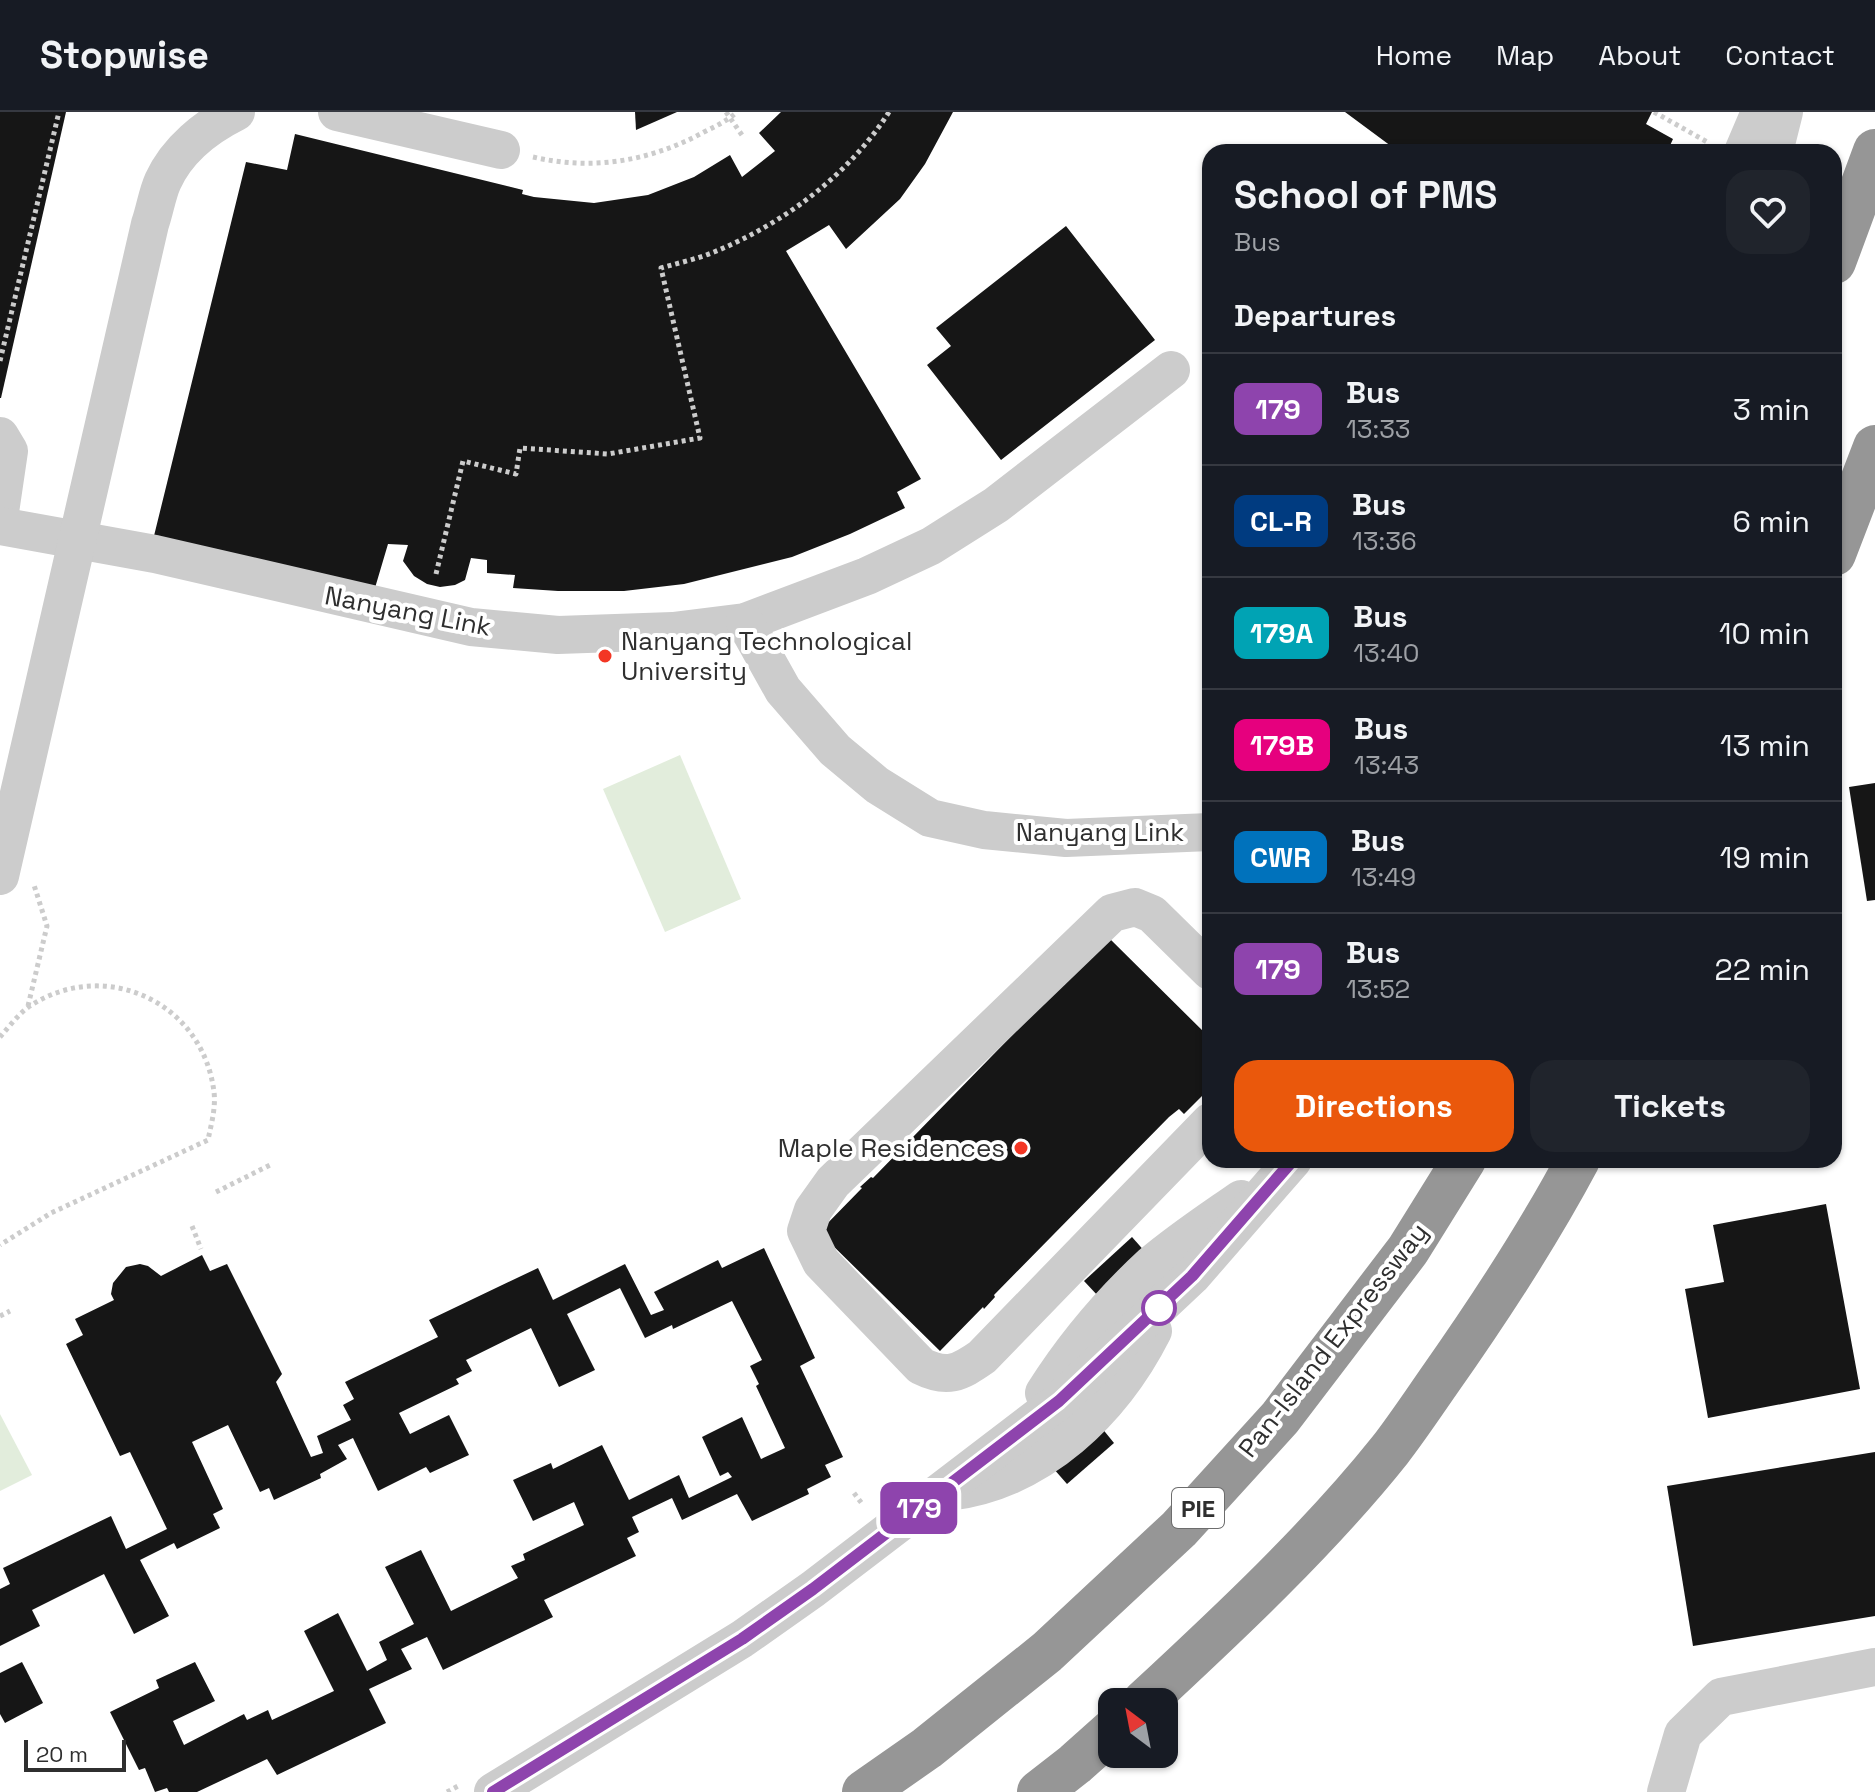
<!DOCTYPE html>
<style>
body{margin:0;font-family:"Space Grotesk",sans-serif;background:#20242c;color:#f1f3f6;height:100vh;display:flex;flex-direction:column;font-size:30px;white-space:nowrap}
*{box-sizing:border-box;margin:0}
p{font-size:26px;color:#9ea1a6}
.icon{flex:none;width:44px;height:44px;fill:none;stroke:currentColor;stroke-width:2;stroke-linecap:round;stroke-linejoin:round}
.map{position:relative;flex:1;overflow:hidden}
.panel{position:absolute;left:1202px;top:32px;width:640px;height:1024px;display:flex;flex-direction:column;background:#171b24;border-radius:24px;box-shadow:0 2px 6px #0004}
.panel>*{flex:none}
.badge{padding:0 16px;border-radius:12px;font-size:28px;line-height:52px}
.needle{width:52px;rotate:328deg}
.controls{position:absolute;left:1098px;top:1576px;display:grid;gap:16px}
.controls a{display:grid;place-items:center;width:80px;height:80px;border-radius:16px;background:#171b24;box-shadow:0 2px 6px #0004;font-size:40px}
.scale{position:absolute;left:24px;bottom:20px;width:102px;box-sizing:border-box;padding-left:8px;border:4px solid #2f2f2f;border-top:0;font-size:22px;line-height:28px;white-space:nowrap;color:#2f2f2f;-webkit-text-stroke:6px #fff;paint-order:stroke}
.map>.badge{position:absolute;translate:-50% -50%;box-shadow:0 0 0 4px #fff}
h2{padding:0 32px;font-size:30px;line-height:72px}
.round{display:grid;place-items:center;flex:none;width:84px;height:84px;border-radius:24px;background:#20242c}
.head{display:flex;align-items:center;justify-content:space-between;height:136px;padding:0 32px}
h1{font-size:38px;font-weight:700;line-height:60px}
.action{display:flex;gap:16px;margin-top:auto;padding:16px 32px}
.action a{flex:1;height:92px;border-radius:24px;background:#ea580c;color:#fff;font-size:32px;font-weight:700;line-height:92px;text-align:center}
.action a+a{background:#20242c;color:#f1f3f6}
ul{padding:0;list-style:none}
li{display:flex;align-items:center;gap:24px;height:112px;padding:0 32px;border-top:2px solid #363941}
li div{flex:1}
li b{display:block;font-size:30px}
li em{font-style:normal}
li .badge{min-width:88px;font-weight:700;text-align:center}
header{display:flex;align-items:center;gap:48px;box-sizing:border-box;height:112px;padding:0 40px;background:#171b24;border-bottom:2px solid #363941}
header strong{font-size:38px}
nav{display:flex;gap:44px;margin-inline-start:auto;font-size:28px}
.map>svg:first-child{display:block}
.green{fill:#e2eddc}
.building{fill:#161616}
.lines{fill:none;stroke-linecap:round;stroke-linejoin:round}
.path{stroke:#ccc;stroke-width:5;stroke-dasharray:4 4;stroke-linecap:butt}
.minor{stroke:#ccc;stroke-width:38}
.highway{stroke:#969696;stroke-width:44}
.line-casing{stroke:#fff;stroke-width:18}
.line{stroke:#8e44ad;stroke-width:12}
.poi-dot{fill:#f33624;stroke:#fff;stroke-width:3}
.stop-dot{fill:#fff;stroke:#8e44ad;stroke-width:4}
.labels{text-anchor:middle;dominant-baseline:central;stroke-width:8;stroke-linejoin:round;paint-order:stroke}
.shield{fill:#fff;stroke:#6d6d6d;stroke-width:2}
.shield-label{font-size:24px;font-weight:bold;fill:#2f2f2f}
.street-label{font-size:26px;fill:#2f2f2f;stroke:#fff}
.poi-label{font-size:26px;fill:#2f2f2f;stroke:#fff;text-anchor:start}
</style>
<header>
<strong>Stopwise</strong>
<nav><a>Home</a><a>Map</a><a>About</a><a>Contact</a></nav>
</header>
<div class="map">
<svg width="1875" height="1680" viewBox="0 0 1875 1680">
<rect width="100%" height="100%" fill="#fff"/>
<g class="green">
<polygon points="680,643 741,787 665,820 603,677"/>
<polygon points="0,1302 32,1363 0,1379"/>
</g>
<g class="building">
<polygon points="0,0 66,0 1,286 0,286"/>
<polygon points="635,0 677,0 636,18"/>
<polygon points="781,0 953,0 925,52 900,87 846,137 829,113 786,139 921,367 897,380 905,396 850,422 792,445 684,472 624,479 558,479 513,476 515,463 487,461 487,448 471,446 465,468 455,473 440,475 427,472 414,464 403,449 408,433 388,432 372,486 152,432 246,50 287,58 295,22 523,78 522,82 534,85 594,91 648,83 694,65 730,43 742,65 775,39 759,21"/>
<polygon points="1345,0 1652,0 1646,12 1673,27 1667,40 1399,40"/>
<polygon points="1066,114 1155,228 1001,348 927,253 951,234 936,216"/>
<polygon points="1875,671 1875,788 1867,789 1849,675"/>
<polygon points="1108,825 1210,926 1210,976 1184,1002 1179,997 1169,1005 994,1183 995,1185 984,1197 983,1195 940,1239 819,1120 862,1076 860,1075 871,1065 873,1066"/>
<polygon points="1826,1092 1860,1277 1708,1306 1685,1177 1724,1170 1713,1113"/>
<polygon points="1132,1125 1147,1142 1099,1185 1084,1169"/>
<polygon points="764,1136 815,1246 800,1254 843,1345 825,1353 831,1365 807,1377 809,1382 752,1409 737,1382 682,1408 672,1386 632,1405 639,1420 627,1426 636,1444 544,1488 553,1505 443,1558 427,1525 401,1537 412,1557 369,1577 386,1611 277,1663 267,1647 197,1680 169,1680 167,1676 155,1680 145,1656 139,1658 110,1600 159,1576 156,1568 195,1550 215,1589 173,1609 184,1633 244,1602 247,1608 268,1598 272,1608 334,1579 304,1519 338,1501 367,1559 387,1548 379,1530 414,1512 385,1455 421,1438 451,1499 518,1466 511,1454 525,1448 523,1442 584,1413 574,1390 533,1409 513,1368 551,1351 553,1357 602,1333 629,1388 679,1363 689,1386 732,1365 728,1360 720,1364 702,1325 742,1305 761,1347 785,1336 756,1274 759,1272 750,1254 762,1248 732,1189 673,1217 672,1213 645,1226 620,1176 567,1202 595,1258 559,1275 531,1216 466,1248 472,1259 456,1267 459,1272 399,1301 410,1322 449,1303 469,1343 430,1361 426,1355 378,1379 353,1326 338,1333 347,1347 320,1362 321,1366 274,1388 269,1376 260,1380 228,1313 192,1330 223,1397 213,1402 220,1416 177,1437 174,1431 140,1448 169,1504 134,1522 104,1462 32,1498 40,1514 0,1534 0,1477 10,1472 3,1456 111,1404 126,1437 167,1417 130,1340 120,1344 66,1232 83,1223 75,1207 114,1188 111,1182 113,1171 126,1155 140,1152 148,1154 161,1164 202,1143 210,1159 227,1152 282,1262 276,1270 311,1345 323,1341 317,1324 351,1308 343,1293 354,1287 345,1270 438,1225 429,1208 538,1156 553,1188 625,1152 651,1203 664,1198 654,1180 718,1148 722,1156"/>
<polygon points="1101,1315 1114,1331 1067,1372 1053,1356"/>
<polygon points="1875,1340 1875,1504 1693,1534 1667,1374"/>
<polygon points="22,1550 43,1591 5,1611 0,1602 0,1561"/>
</g>
<g class="lines">
<g class="path">
<polyline points="726,0 744,26"/>
<polyline points="1654,0 1709,31"/>
<path d="M533 45C593 59 651 49 704 20 716 14 727 9 737 0"/>
<polyline points="0,249 59,0"/>
<path d="M436 462 463 349 516 362 520 336 608 342 700 326 661 156C678 151 697 147 714 140 783 112 849 63 889 0"/>
<polyline points="28,894 47,814 34,773"/>
<path d="M0 925C9 915 18 902 30 894 105 845 203 890 214 980 216 996 211 1013 208 1028L51 1101 0 1133"/>
<polyline points="216,1080 270,1053"/>
<polyline points="192,1114 201,1137"/>
<polyline points="0,1204 10,1199"/>
<polyline points="854,1381 863,1393"/>
<polyline points="447,1680 460,1673"/>
</g>
<g class="minor">
<polyline points="337,0 501,38"/>
<polyline points="1743,40 1760,0"/>
<polyline points="1774,40 1784,0"/>
<polyline points="0,324 9,339 0,400"/>
<polyline points="0,414 155,442 471,515 558,523 673,519 745,510 867,464 931,434 996,393 1171,258"/>
<polyline points="745,510 783,578 835,638 877,673 930,706 984,718 1066,726 1210,720"/>
<path d="M0 764 150 112C155 98 157 82 163 69 177 38 206 15 236 0"/>
<path d="M1210 859 1152 802 1135 795 1112 801 833 1070 813 1098 806 1119 821 1150 921 1254C947 1267 959 1261 982 1245L1210 1010"/>
<path d="M1044 1281C1073 1235 1111 1190 1151 1153 1179 1129 1211 1108 1241 1087"/>
<path d="M949 1380C1041 1369 1113 1298 1153 1219"/>
<polyline points="493,1680 742,1527 813,1477 1059,1289 1192,1164 1293,1048"/>
<polyline points="1666,1680 1683,1622 1721,1585 1875,1555"/>
</g>
<g class="highway">
<polyline points="1834,150 1875,39"/>
<polyline points="1834,442 1875,335"/>
<path d="M1144 1590C1227 1513 1319 1427 1390 1338 1407 1316 1423 1292 1439 1269 1489 1198 1537 1125 1578 1048"/>
<polyline points="864,1680 927,1636 1047,1540 1179,1417 1280,1306 1408,1138 1464,1048"/>
<polyline points="1039,1680 1075,1652 1112,1619"/>
</g>
</g>
<g class="lines">
<defs>
<polyline id="line" points="493,1680 742,1527 813,1477 1059,1289 1192,1164 1293,1048"/>
</defs>
<use href="#line" class="line-casing"/>
<use href="#line" class="line"/>
</g>
<g class="poi-dot">
<circle cx="605" cy="544" r="8"/>
<circle cx="1021" cy="1036" r="8"/>
</g>
<circle class="stop-dot" cx="1159" cy="1196" r="16"/>
<g class="labels">
<rect class="shield" x="1172" y="1376" width="52" height="40" rx="6"/>
<g class="shield-label">
<text x="1198" y="1396">PIE</text>
</g>
<g class="street-label">
<text transform="translate(408 499) rotate(11)">Nanyang Link</text>
<text x="1100" y="720">Nanyang Link</text>
<text transform="translate(1333 1228) rotate(-52)">Pan-Island Expressway</text>
</g>
<g class="poi-label">
<text x="621" y="529">Nanyang Technological<tspan x="621" dy="30">University</tspan></text>
<text x="1005" y="1036" text-anchor="end">Maple Residences</text>
</g>
</g>
</svg>
<div class="controls">
<a><svg class="needle" viewBox="-14 -14 28 28"><path d="M0-13l5 13h-10z" fill="#e53935"/><path d="M0 13l5-13h-10z" fill="#9ea1a6"/></svg></a>
</div>
<div class="scale">20 m</div>
<b class="badge" style="left:919px;top:1396px;background:#8e44ad;color:#fff">179</b>
<section class="panel">
<div class="head"><div><h1>School of PMS</h1><p>Bus</p></div><a class="round"><svg class="icon" aria-label="heart" viewBox="0 0 24 24"><path d="M12 20l-8-8c-3-5 5-10 8-4 3-6 11-1 8 4z"/></svg></a></div>
<h2>Departures</h2>
<ul>
<li><span class="badge" style="background:#8e44ad;color:#fff">179</span><div><b>Bus</b><p>13:33</p></div><em>3 min</em></li>
<li><span class="badge" style="background:#003b80;color:#fff">CL-R</span><div><b>Bus</b><p>13:36</p></div><em>6 min</em></li>
<li><span class="badge" style="background:#00a3b4;color:#fff">179A</span><div><b>Bus</b><p>13:40</p></div><em>10 min</em></li>
<li><span class="badge" style="background:#e6007e;color:#fff">179B</span><div><b>Bus</b><p>13:43</p></div><em>13 min</em></li>
<li><span class="badge" style="background:#0072bc;color:#fff">CWR</span><div><b>Bus</b><p>13:49</p></div><em>19 min</em></li>
<li><span class="badge" style="background:#8e44ad;color:#fff">179</span><div><b>Bus</b><p>13:52</p></div><em>22 min</em></li>
</ul>
<div class="action"><a>Directions</a><a>Tickets</a></div>
</section>
</div>
